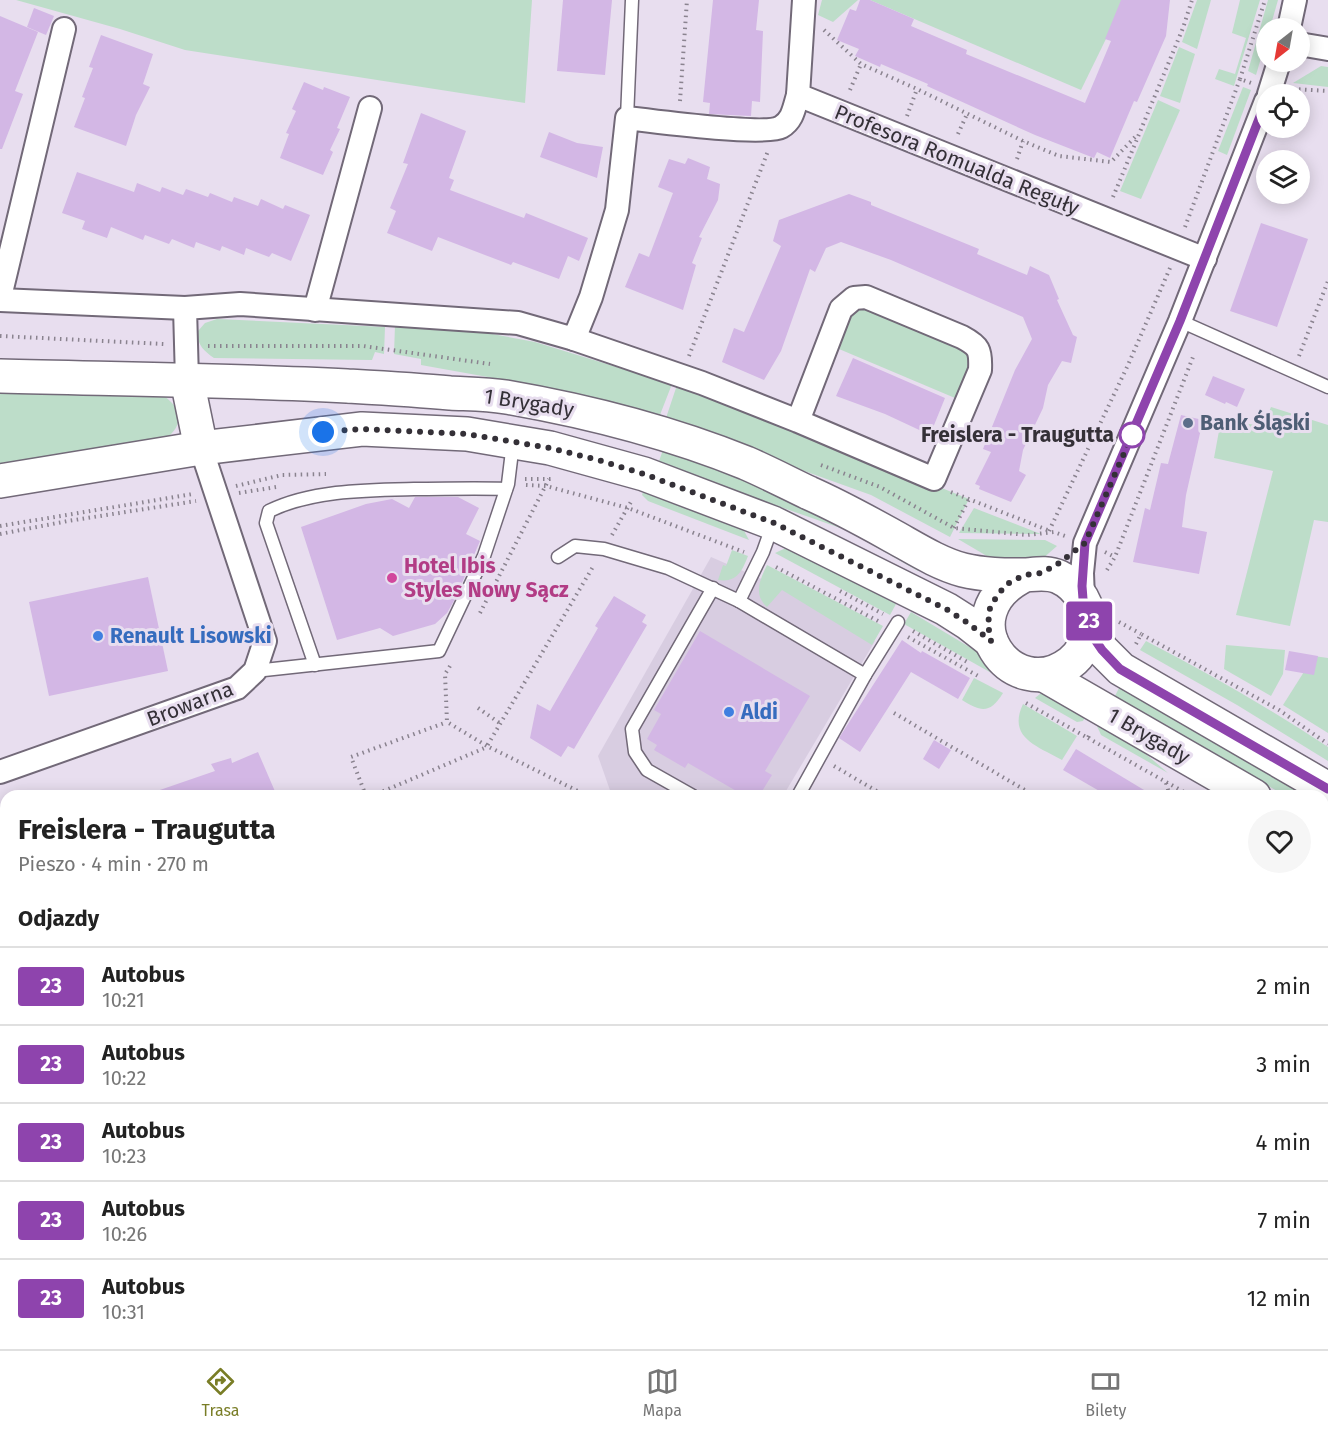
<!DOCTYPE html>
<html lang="pl">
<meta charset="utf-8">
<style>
body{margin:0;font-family:"Fira Sans",sans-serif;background:#f6f6f6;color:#222;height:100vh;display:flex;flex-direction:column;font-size:22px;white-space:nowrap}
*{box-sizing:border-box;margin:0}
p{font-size:20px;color:#767676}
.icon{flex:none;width:33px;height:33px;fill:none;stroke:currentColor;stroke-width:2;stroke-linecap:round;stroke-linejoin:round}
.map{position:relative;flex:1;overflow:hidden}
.details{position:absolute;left:0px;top:790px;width:1329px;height:560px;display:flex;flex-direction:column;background:#fff;border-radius:18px 18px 0 0;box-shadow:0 3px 15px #0003}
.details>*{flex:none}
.badge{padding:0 12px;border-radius:4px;font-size:21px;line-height:39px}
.needle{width:39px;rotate:211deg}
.fabs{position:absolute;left:1256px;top:18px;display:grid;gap:12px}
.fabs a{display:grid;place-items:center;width:54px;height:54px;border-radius:50%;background:#fff;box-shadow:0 3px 15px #0003;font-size:30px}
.you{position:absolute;width:30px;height:30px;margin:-15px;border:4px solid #fff;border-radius:50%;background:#1a73e8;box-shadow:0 0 0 9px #1a73e833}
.map>.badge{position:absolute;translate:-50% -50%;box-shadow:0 0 0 3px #fff}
h2{padding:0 18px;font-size:22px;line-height:54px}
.round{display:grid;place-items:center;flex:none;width:63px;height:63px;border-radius:32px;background:#f6f6f6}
.headline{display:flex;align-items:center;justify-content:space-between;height:102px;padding:0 18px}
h1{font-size:28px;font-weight:700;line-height:45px}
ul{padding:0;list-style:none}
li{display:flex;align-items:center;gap:18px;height:78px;padding:0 18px;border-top:2px solid #e0e0e0}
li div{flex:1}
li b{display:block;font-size:22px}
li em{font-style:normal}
li .badge{min-width:66px;font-weight:700;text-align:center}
.tabs{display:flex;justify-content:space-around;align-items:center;height:84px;border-top:2px solid #e0e0e0;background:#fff;font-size:16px;color:#767676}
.tabs a{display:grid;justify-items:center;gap:3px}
.tabs .current{color:#797d26}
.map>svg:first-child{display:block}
.commercial{fill:#d8cde1}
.green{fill:#bdddc9}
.building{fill:#d3b7e5}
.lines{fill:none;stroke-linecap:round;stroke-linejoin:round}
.lane-casing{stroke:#726978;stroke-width:15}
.street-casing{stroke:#726978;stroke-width:26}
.secondary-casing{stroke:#726978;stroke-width:36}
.path{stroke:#8a838f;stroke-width:4;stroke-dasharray:1.5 4.5;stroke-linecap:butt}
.lane{stroke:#fff;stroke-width:12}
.street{stroke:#fff;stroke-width:22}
.secondary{stroke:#fff;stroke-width:33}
.line-casing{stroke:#fff;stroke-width:14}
.line{stroke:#8e44ad;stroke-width:9}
.walk{stroke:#343037;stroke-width:6;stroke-dasharray:0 10.8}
.service-dot{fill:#5c6f8a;stroke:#e8deef;stroke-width:2}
.stop-dot{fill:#fff;stroke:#8e44ad;stroke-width:3}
.hotel-dot{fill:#d1479c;stroke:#e8deef;stroke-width:2}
.shop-dot{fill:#3f7fe0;stroke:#e8deef;stroke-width:2}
.labels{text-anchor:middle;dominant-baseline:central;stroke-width:6;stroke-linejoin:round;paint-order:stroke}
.street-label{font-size:21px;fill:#343037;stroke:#e8deef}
.service-label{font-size:21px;font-weight:bold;fill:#4e5e75;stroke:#e8deef;text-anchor:start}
.stop-label{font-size:21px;font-weight:bold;fill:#343037;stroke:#e8deef;text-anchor:end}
.hotel-label{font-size:21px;font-weight:bold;fill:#b23c85;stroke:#e8deef;text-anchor:start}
.shop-label{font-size:21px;font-weight:bold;fill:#366cbe;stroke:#e8deef;text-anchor:start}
</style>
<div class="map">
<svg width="1328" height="1349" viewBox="0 0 1328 1349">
<rect width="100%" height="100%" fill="#e8deef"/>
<polygon class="commercial" points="711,557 773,584 875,641 783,796 612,796 598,756"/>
<g class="green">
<polygon points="16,0 532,0 525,103 185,50 120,29"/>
<polygon points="822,0 858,0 833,22 818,15"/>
<polygon points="870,0 1125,0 1081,90"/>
<polygon points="1197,0 1211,0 1197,49 1182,42"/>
<polygon points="1240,0 1260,0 1234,86 1215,79 1219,69 1235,74 1246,38 1232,33"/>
<polygon points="1268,0 1278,0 1270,28 1266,28 1266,41 1256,75 1248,71"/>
<polygon points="1179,47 1195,54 1180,103 1160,96"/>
<polygon points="1321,66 1328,67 1328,87 1293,83"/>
<polygon points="1243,87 1251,90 1227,155 1218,151"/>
<polygon points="1158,100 1180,110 1141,199 1120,191"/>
<polygon points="865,305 966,347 971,362 955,398 839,349 852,313"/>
<path d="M217 319 385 327 384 354 375 352 372 360 214 358C203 350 197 345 198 331L205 323Z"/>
<polygon points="395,325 476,331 535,342 672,384 658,420 515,382 421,365 421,359 394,354"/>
<polygon points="678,382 969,499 950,537 871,495 665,421"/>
<path d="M0 393 164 396C186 412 182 427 162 442L0 468Z"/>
<polygon points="1271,407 1328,425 1328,522 1314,520 1290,626 1236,615 1273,471 1214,458 1221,420 1263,426"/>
<path d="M664 447C754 475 838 521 920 567L918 571 846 530 658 464Z"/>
<polygon points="644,489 742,527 749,540 648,501 642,495"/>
<polygon points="974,508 1041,534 959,533"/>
<polygon points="958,539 1045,540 1057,546 1033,567 1002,565"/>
<polygon points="788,547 896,604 890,615 775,553"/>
<path d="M732 550 748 556C742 571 737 583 718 580L723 565 726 566Z"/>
<path d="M767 565 883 626 872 645 782 590 767 607C753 595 760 579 767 565Z"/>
<polygon points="911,612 996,663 1004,680 904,624"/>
<path d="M1146 641C1208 673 1269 708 1328 747V761L1237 705 1140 650Z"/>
<polygon points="1226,645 1285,650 1283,674 1271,696 1224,669"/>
<polygon points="1314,656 1328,658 1328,733 1283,705"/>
<path d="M974 678 1003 693C990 714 981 712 962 700Z"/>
<polygon points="1121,684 1315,796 1286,796 1114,698"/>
<polygon points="1040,694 1050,694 1087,713 1083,721 1077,722 1035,698"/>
<path d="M1023 704 1077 736 1062 760C1038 746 1007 738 1023 704Z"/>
<polygon points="1100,720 1134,744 1168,773 1101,735 1097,726"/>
</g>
<g class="building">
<polygon points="563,0 612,0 605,75 557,71"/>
<polygon points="713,0 759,0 756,30 763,31 760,102 752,101 751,116 709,114 710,103 703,102"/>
<polygon points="860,0 870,0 914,19 911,26 967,50 966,54 1085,103 1111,41 1105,39 1121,0 1170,0 1166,36 1137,102 1134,101 1110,158 1097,152 1094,158 1035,135 927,86 928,84 881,64 880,67 855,56 859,49 837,40 850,9 856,11"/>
<polygon points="34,8 54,16 46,35 27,27"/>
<polygon points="0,16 38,32 15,91 23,94 2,149 0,149"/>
<polygon points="101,35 153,54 143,84 150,87 136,115 126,146 74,127 85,98 82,97 93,68 89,67"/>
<polygon points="304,82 323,90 324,87 350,97 337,128 340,129 330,150 333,152 323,175 280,158 289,134 286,133 296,111 292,109"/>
<polygon points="421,113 466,131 449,178 454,180 450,190 524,218 526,213 588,238 579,261 568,256 559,279 513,262 511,265 438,237 432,251 387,233 396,211 390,208 408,164 403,163"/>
<polygon points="549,132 577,143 603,147 597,178 540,157"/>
<polygon points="688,158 710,167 707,179 720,184 718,200 699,237 702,238 692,263 696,265 683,310 625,287 639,253 649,257 673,193 658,187 669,159 685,164"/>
<polygon points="77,172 134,192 137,183 160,192 162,187 183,195 186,189 208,197 210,193 232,202 234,197 258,206 261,199 283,209 285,205 310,215 291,261 272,253 269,257 246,248 244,255 222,246 220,251 196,242 194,248 172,239 169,244 145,235 143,240 111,227 107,238 82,229 85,221 62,213"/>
<polygon points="849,194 871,202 871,205 979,249 977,254 1027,275 1030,266 1049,275 1059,299 1057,300 1073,335 1077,337 1071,363 1062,361 1048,385 1043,408 1023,450 1019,471 1026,475 1011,502 979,489 980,486 975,484 991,452 983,449 1015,370 1032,339 1023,317 891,260 841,242 826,248 815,272 810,269 781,351 764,380 722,362 734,328 744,332 781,246 773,241 779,220"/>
<polygon points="1261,223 1308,239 1277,327 1230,311"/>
<polygon points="853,358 945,398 930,435 885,414 836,396"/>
<polygon points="1213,376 1245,389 1237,407 1226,402 1225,404 1205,395"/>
<polygon points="1181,415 1203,420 1186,495 1182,527 1207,532 1199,574 1133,562 1145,508 1150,510 1161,463 1168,464"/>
<polygon points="415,497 458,497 479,508 466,534 480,541 455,599 447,613 435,624 393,636 380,628 337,640 301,527 366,504 392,499 409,508"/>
<polygon points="148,577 168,671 49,696 29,602"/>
<polygon points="614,596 646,615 642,622 647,625 574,749 568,746 561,757 530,738 537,704 550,711 598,628 595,626"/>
<polygon points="700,631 810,696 765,771 772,775 759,796 745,796 688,763 685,768 654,750 657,745 647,739 661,714 654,710"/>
<polygon points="902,640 921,653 922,651 970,678 958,699 911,672 860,752 839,738"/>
<polygon points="1289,651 1318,656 1314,675 1285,670"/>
<polygon points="934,740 951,750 939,769 923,759"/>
<polygon points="1076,749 1154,796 1108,796 1063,770"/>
<polygon points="258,752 277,796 154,796 154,792 215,771 211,764 231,758 232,763"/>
</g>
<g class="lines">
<defs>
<g id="lane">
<polyline points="627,118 632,0"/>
<polyline points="1180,321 1328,387"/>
<polyline points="773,524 763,552 739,601 865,675 798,796"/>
<polyline points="558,557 575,546 604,549 668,568 739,601"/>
<path d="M315 665 266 523 269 511C312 490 367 490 414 489 445 489 475 488 506 489"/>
<polyline points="255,671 439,651 484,556 508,484 513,443"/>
<polyline points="865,675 898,622"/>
<polyline points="693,796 647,770 635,752 632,729 713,588"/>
<polyline points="799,1344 801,1349"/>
</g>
<g id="street">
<polyline points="804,0 798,95 1205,259"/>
<polyline points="1289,28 1295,0"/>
<polyline points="1299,44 1328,49"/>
<polyline points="1269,94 1279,62"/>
<polyline points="0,297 64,29"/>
<polyline points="0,300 185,308"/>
<polyline points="315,310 370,108"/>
<path d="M574 339 702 383 798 421 934 479 980 370C981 350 979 346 962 337L866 297 854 298 841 309 798 421"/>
<path d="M187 380 185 308 240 304 518 323 574 339 591 297 617 210 627 118C652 121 765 136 781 127 793 120 794 108 798 95"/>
<polyline points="1083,599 1082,573 1085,543 1180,321 1266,101"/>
<polyline points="0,772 237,688 255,671 265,641 201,448"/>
<polyline points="0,936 6,934"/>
<polyline points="0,1331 6,1329"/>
<polyline points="37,1344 39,1349"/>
<polyline points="521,1344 523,1349"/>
</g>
<g id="secondary">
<path d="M0 376C116 379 231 380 347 386 381 388 416 390 450 393 469 394 487 394 506 397 587 411 669 432 746 463 767 472 788 483 809 493 836 505 862 519 889 534 913 547 937 563 963 570 983 575 1005 575 1025 575 1037 574 1048 572 1059 577 1079 586 1090 607 1089 628 1088 641 1081 655 1070 663 1012 707 945 614 1025 575"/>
<polyline points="187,380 201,448"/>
<polyline points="0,481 201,448 362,429 467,434 550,448 644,474 773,523 946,609 968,623 991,641"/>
<polyline points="1089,631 1102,650 1121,669 1328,789"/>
<polyline points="1044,675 1254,796"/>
<polyline points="1323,836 1328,839"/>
</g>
</defs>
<use href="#lane" class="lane-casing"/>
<use href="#street" class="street-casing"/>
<use href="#secondary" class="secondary-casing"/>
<g class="path">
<polyline points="824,30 861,64 917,89 1023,141 1059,156 1111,162 1137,135"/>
<polyline points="1240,79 1265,0"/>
<polyline points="1293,89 1328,91"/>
<polyline points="850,90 861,64"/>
<polyline points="680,101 687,0"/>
<polyline points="907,116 917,89"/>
<polyline points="958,134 967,114"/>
<polyline points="1017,159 1023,141"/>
<polyline points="1113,197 1183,28 1192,0"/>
<polyline points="1185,227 1240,79 1251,83"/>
<polyline points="0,336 164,344"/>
<polyline points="208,346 363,346 490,364"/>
<polyline points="689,356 768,151"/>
<polyline points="1299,356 1328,281"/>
<polyline points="821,465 880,487 954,528 1027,535 1054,532 1065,536"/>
<polyline points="525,479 551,479"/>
<polyline points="526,485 546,486 628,508 744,552"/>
<polyline points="236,486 282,475 326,474"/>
<polyline points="951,492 1050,531"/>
<polyline points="239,493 276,487"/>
<polyline points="0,526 193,494"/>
<polyline points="954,528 969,499"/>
<polyline points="1049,531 1128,365 1170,268"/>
<polyline points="0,534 68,521 196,501"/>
<polyline points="612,535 632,500"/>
<polyline points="1105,552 1115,557"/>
<polyline points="776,567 878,621"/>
<polyline points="1107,570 1115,557 1193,357"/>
<polyline points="840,591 883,614"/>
<polyline points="480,613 549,479"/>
<polyline points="1119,622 1141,634"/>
<polyline points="913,631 969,663"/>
<polyline points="908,637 980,677"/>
<polyline points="1136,644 1141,634 1279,710 1328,744"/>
<polyline points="450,666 445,674 447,722 487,746"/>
<polyline points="1026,703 1088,738 1090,733"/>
<polyline points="478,708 501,724"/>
<polyline points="894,713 1035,796"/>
<polyline points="1088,738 1191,796"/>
<polyline points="834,766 885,796"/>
<polyline points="1166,783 1170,796"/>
<polyline points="366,796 351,757 447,722"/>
<polyline points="372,796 487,747"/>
<polyline points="588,796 487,746 594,565"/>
<polyline points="1323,871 1328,874"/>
<polyline points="1323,969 1328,972"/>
<polyline points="1323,1242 1328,1234"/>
<polyline points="291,1344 293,1349"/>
<polyline points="410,1344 412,1349"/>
<polyline points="936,1344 938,1349"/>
<polyline points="1151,1344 1155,1349"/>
<polyline points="1249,1349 1252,1344"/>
</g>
<use href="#lane" class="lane"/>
<use href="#street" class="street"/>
<use href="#secondary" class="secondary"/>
</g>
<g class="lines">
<defs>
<polyline id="line" points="1266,101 1180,321 1085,543 1082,586 1083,599 1089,615 1089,631 1102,650 1120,669 1328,789"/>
</defs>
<use href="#line" class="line-casing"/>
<use href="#line" class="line"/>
<polyline class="walk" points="323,432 362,429 467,434 550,448 598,460 644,474 774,523 946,609 968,623 991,641 988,625 990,608 998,594 1010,582 1025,575 1042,573 1059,563 1085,543 1132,435"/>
</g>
<circle class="service-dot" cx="1188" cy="423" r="6"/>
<circle class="stop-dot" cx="1132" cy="435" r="12"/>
<circle class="hotel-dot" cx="392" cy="578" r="6"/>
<g class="shop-dot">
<circle cx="98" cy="636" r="6"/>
<circle cx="729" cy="712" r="6"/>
</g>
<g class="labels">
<g class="street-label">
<text transform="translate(957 160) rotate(22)">Profesora Romualda Reguły</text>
<text transform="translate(529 403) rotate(9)">1 Brygady</text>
<text transform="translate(190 704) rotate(-21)">Browarna</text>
<text transform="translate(1149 736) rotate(30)">1 Brygady</text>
</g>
<g class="service-label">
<text x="1200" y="423">Bank Śląski</text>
</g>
<g class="stop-label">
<text x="1114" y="435">Freislera - Traugutta</text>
</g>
<g class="hotel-label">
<text x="404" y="566">Hotel Ibis<tspan x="404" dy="24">Styles Nowy Sącz</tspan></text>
</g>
<g class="shop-label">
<text x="110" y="636">Renault Lisowski</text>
<text x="741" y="712">Aldi</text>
</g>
</g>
</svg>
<div class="fabs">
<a><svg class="needle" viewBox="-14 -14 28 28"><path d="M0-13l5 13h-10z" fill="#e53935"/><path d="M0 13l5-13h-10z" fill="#767676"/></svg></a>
<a><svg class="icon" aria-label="locate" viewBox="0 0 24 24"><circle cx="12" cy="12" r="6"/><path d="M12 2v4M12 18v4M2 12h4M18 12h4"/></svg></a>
<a><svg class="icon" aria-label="layers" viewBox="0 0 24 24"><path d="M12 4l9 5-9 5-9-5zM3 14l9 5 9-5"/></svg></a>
</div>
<div class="you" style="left:323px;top:432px"></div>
<b class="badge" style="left:1089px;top:621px;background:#8e44ad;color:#fff">23</b>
<section class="details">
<div class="headline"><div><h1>Freislera - Traugutta</h1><p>Pieszo · 4 min · 270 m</p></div><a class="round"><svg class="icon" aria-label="heart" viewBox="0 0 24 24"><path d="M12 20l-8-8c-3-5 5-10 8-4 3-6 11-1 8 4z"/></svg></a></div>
<h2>Odjazdy</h2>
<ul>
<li><span class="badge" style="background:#8e44ad;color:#fff">23</span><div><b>Autobus</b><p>10:21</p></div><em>2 min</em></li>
<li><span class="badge" style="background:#8e44ad;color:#fff">23</span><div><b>Autobus</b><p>10:22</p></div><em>3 min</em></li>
<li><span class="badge" style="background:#8e44ad;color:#fff">23</span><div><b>Autobus</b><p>10:23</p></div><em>4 min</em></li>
<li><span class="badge" style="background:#8e44ad;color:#fff">23</span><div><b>Autobus</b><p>10:26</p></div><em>7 min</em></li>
<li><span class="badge" style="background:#8e44ad;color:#fff">23</span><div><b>Autobus</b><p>10:31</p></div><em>12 min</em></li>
</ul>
</section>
</div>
<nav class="tabs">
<a class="current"><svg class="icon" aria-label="directions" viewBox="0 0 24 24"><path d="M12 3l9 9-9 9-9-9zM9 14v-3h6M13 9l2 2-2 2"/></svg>Trasa</a>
<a><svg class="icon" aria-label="map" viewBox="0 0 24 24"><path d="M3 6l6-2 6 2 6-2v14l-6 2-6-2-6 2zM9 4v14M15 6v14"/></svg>Mapa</a>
<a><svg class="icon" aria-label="tickets" viewBox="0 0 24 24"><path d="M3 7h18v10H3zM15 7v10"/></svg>Bilety</a>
</nav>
